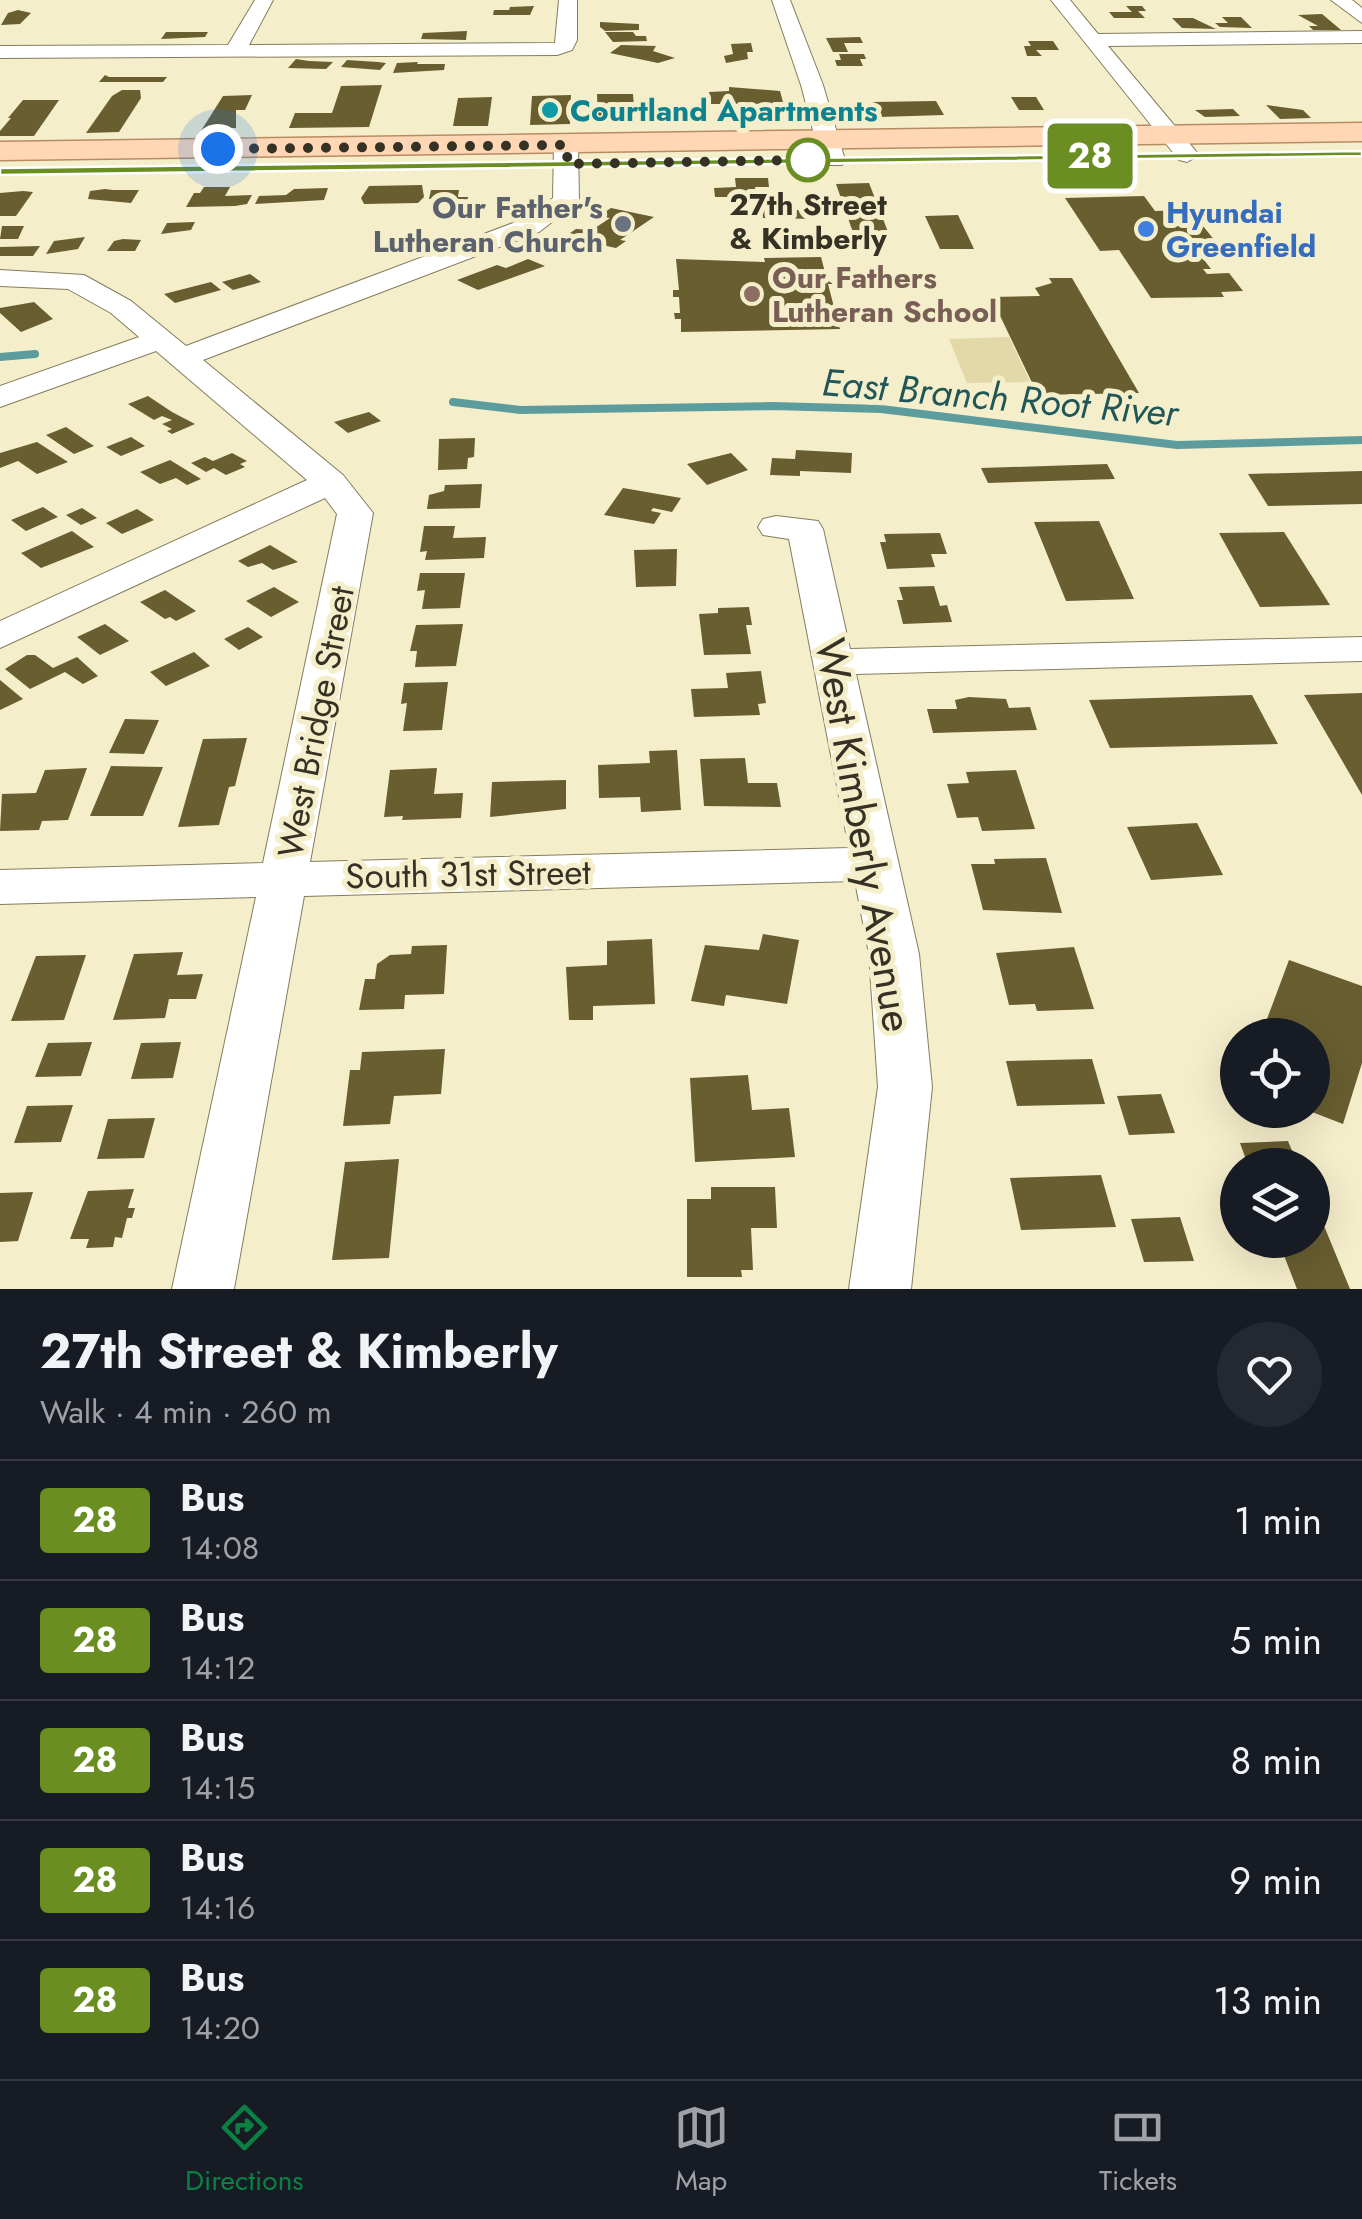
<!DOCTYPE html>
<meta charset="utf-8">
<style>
body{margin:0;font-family:Jost,sans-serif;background:#242831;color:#f1f3f6;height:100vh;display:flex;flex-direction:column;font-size:38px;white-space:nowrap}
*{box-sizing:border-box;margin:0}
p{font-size:32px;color:#9ea1a6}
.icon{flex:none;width:55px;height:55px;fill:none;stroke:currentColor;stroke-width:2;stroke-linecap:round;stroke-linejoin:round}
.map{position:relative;height:1289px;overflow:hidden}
.sheet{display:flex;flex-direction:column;background:#171b24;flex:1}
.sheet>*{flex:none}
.badge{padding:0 20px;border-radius:8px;font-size:35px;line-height:65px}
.fabs{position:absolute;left:1220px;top:1018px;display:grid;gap:20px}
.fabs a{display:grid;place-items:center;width:110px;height:110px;border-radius:50%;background:#171b24;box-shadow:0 10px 40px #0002;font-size:50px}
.you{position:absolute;width:50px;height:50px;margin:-25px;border:8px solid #fff;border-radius:50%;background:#1a73e8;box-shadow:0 0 0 15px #1a73e833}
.map>.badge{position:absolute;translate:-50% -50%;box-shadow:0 0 0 5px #fff}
.round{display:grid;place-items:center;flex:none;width:105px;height:105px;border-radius:52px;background:#242831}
.overview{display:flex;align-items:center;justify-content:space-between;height:170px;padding:0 40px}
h1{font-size:48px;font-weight:700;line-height:75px}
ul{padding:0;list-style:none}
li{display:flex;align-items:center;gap:30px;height:120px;padding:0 40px;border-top:2px solid #363941}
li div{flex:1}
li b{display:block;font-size:38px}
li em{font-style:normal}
li .badge{min-width:110px;font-weight:700;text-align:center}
.dock{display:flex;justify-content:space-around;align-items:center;height:140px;border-top:2px solid #363941;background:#171b24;font-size:28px;color:#9ea1a6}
.dock a{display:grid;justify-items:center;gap:5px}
.dock .selected{color:#0b8043}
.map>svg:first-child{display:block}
.green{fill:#e3d8a8}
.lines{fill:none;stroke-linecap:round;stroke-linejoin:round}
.stream{stroke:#5d9c9c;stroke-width:8}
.building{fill:#685e30}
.minor-casing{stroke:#847d5d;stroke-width:2}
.major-casing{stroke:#b88c63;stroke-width:3}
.minor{fill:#fff;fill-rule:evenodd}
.major{fill:#ffd7b5;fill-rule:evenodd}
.line{fill:#6b8e23;stroke:#fff;stroke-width:2.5}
.walk{stroke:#353225;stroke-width:10;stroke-dasharray:0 18}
.culture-dot{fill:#0f9aa8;stroke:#f5eecb;stroke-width:4}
.stop-dot{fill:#fff;stroke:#6b8e23;stroke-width:5}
.worship-dot{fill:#6b7280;stroke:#f5eecb;stroke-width:4}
.shop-dot{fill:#3f7fe0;stroke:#f5eecb;stroke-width:4}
.education-dot{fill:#8d6e63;stroke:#f5eecb;stroke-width:4}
.labels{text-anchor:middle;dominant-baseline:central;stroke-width:10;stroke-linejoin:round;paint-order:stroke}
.far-culture-label{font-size:30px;font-weight:bold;fill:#0d838f;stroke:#f5eecb;text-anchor:start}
.far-stop-label{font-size:30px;font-weight:bold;fill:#353225;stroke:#f5eecb}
.far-worship-label{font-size:30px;font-weight:bold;fill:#5b616d;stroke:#f5eecb;text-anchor:end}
.far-shop-label{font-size:30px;font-weight:bold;fill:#366cbe;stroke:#f5eecb;text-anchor:start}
.far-education-label{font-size:30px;font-weight:bold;fill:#785e54;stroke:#f5eecb;text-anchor:start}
.street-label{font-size:35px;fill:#353225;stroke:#f5eecb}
.water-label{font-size:38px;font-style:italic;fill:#1f5657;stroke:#f5eecb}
.near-street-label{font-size:42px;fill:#353225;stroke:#f5eecb}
</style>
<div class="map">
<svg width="1362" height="1289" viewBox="0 0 1362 1289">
<rect width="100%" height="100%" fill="#f5eecb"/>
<polygon class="green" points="1009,337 1030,382 967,383 949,339"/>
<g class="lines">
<g class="stream">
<polyline points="0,357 35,354"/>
<polyline points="453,402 520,410 773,406 881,409 1177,445 1362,440"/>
</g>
</g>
<g class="building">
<polygon points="534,6 530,15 493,15 494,10 509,10 510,7"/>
<polygon points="1126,6 1142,6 1146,11 1138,11 1145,18 1114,18 1109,12 1132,12"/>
<polygon points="18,10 31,13 20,24 1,25 8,13"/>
<polygon points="1322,14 1341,30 1313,30 1309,26 1318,26 1298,15"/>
<polygon points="1222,17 1241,17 1252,28 1220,27 1215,23 1228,23"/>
<polygon points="1172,18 1193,18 1216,29 1182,28"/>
<polygon points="600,22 639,24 639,30 605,31 600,27"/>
<polygon points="467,31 466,40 421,39 423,33"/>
<polygon points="166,32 208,32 205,37 161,39"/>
<polygon points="605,32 633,32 636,36 646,36 647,41 613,42"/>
<polygon points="860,37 863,43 844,43 848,52 833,52 826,38"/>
<polygon points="1028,41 1053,41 1059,50 1036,50 1042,56 1027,56 1024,46 1031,46"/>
<polygon points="751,43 753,52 747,52 748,59 726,63 724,56 733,54 731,44"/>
<polygon points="621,45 656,46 653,51 675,58 658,63 610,53"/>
<polygon points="839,54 864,54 866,59 860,59 863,66 837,66 835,60 841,60"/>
<polygon points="296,59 309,61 333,62 326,69 288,68"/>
<polygon points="347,60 378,62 386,63 380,70 341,67"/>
<polygon points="418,62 417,64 445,64 444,70 393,73 397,63"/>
<polygon points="105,75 109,77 167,77 163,82 99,82"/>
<polygon points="382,85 369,127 289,128 295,113 332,113 341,86"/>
<polygon points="729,87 780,91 783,102 779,102 780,107 758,107 759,112 743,112 741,104 711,104 709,92 729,91"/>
<polygon points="122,90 140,90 141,98 119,132 86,133 112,96"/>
<polygon points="597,94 633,94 635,122 598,123"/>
<polygon points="252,95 245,110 236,110 236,128 228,128 225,133 199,134 223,96"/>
<polygon points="571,95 570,124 530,125 532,96"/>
<polygon points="492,97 488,126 453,126 458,98"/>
<polygon points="1011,97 1036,97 1044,110 1019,110"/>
<polygon points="23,100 59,100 34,136 0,136 0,131 11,118 8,118"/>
<polygon points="936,101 944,115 879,117 872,102"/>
<polygon points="1266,105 1303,110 1311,118 1280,119"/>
<polygon points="1233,109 1240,116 1205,117 1195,110"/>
<polygon points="735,178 768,178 769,187 755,187 757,197 715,197 714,188 736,187"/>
<polygon points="869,183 890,237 855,238 836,184"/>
<polygon points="422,185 424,197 418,203 364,204 361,198 369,186"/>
<polygon points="204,187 230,187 225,196 252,195 247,204 235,206 186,207 194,193 200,193"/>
<polygon points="328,188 324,200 255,204 259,196 286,195 294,189"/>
<polygon points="105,189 113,190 139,190 131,203 88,199 90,191"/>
<polygon points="431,190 459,190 458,197 468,197 467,205 440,206 441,199 429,199"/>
<polygon points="23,191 33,192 16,216 0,216 0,193"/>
<polygon points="1144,196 1155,211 1190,210 1220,247 1195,248 1211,269 1203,269 1207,274 1229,273 1243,291 1221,292 1224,297 1151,298 1119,250 1100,251 1065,198"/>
<polygon points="611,208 654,217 620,240 626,241 616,248 564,237 576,229 592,230 610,218 599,216"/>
<polygon points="762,210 814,210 816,219 763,218"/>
<polygon points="958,215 974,249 940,249 925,216"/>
<polygon points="195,222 191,230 161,234 167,223"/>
<polygon points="2,226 24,226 18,239 0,239"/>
<polygon points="85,237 78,249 46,254 54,241"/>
<polygon points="123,239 141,240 135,251 107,251 114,241"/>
<polygon points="40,246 33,256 0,256 0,247"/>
<polygon points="821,257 827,280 833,284 828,284 835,311 840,311 842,317 836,317 840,329 681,332 681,319 675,319 674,313 680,313 679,297 673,297 673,290 679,290 676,259 765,262 764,258"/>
<polygon points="528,259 545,266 478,290 457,280 497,265 506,268"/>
<polygon points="250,274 261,282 233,290 222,282"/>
<polygon points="1049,278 1072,278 1139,393 1038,395 991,297 1040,296 1035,288 1052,283"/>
<polygon points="211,282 221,290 175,303 164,294"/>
<polygon points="34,302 53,319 21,332 0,313 0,308"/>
<polygon points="148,396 172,412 195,424 172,434 167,431 172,429 162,424 172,420 162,416 154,420 128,404"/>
<polygon points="369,412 381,421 348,433 334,422"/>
<polygon points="66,427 94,446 74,454 46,435"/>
<polygon points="131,437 145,446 121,456 106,447"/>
<polygon points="475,438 474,457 468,458 467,469 438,470 439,439"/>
<polygon points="37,442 68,462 37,474 18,461 0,468 0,453"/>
<polygon points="796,450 852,453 851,473 800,471 800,476 770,475 772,458 795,459"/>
<polygon points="232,453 247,461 240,464 245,467 226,475 214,468 206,472 191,463 205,457 213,461"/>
<polygon points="731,453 748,470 707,485 687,464"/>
<polygon points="170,460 201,479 187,485 176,478 160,484 140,472"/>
<polygon points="1107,464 1115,479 988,483 981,468"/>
<polygon points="1362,471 1362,504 1268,506 1248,474"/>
<polygon points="482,484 480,508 427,509 429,495 444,491 445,485"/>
<polygon points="623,488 681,498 672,512 653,508 651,511 661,513 654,524 604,515"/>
<polygon points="43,507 58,517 26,531 11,520"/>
<polygon points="82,508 97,518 81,525 66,515"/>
<polygon points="137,509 154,520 122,534 106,523"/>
<polygon points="1099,521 1134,599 1066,601 1034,522"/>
<polygon points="424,526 455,526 453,538 486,537 484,558 425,560 427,551 420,552"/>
<polygon points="72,531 94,547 41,568 21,553"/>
<polygon points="1284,532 1330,605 1260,607 1219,533"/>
<polygon points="940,533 947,554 931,554 935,567 887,569 880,542 886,542 884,534"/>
<polygon points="270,545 298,562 273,570 262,563 248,567 238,561"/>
<polygon points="677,549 676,586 636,587 634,550"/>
<polygon points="420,573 465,573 460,608 422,609 425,590 417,591"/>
<polygon points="934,586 940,606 947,605 952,622 903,624 897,600 903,600 899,587"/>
<polygon points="274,587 299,602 271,617 246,601"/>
<polygon points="165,590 196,611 176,621 170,617 165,619 140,602"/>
<polygon points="749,607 752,625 746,625 751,654 704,655 699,614 718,613 718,608"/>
<polygon points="105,624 129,641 100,655 77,637"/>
<polygon points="463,624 456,666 415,667 417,651 410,651 416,625"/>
<polygon points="248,627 263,637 239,650 224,639"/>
<polygon points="194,652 210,666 166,686 150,672"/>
<polygon points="27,655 35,655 53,668 77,657 98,676 83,684 65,672 30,689 5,669"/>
<polygon points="761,671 766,703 758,704 760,715 694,717 691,689 728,688 726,673"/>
<polygon points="0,680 23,699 0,710"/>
<polygon points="448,682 442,730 403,731 407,703 401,704 404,683"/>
<polygon points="1362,693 1362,795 1304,695"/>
<polygon points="1252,695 1278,744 1110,748 1089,700"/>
<polygon points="969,697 1006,699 1009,708 1030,707 1037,730 933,733 927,709 957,709 955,700"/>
<polygon points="125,719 159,720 144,754 109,753"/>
<polygon points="247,738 235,786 229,787 219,825 178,827 203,739"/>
<polygon points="677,750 681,810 641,812 640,797 599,798 598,765 650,763 649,751"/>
<polygon points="745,758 748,783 777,783 781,807 704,806 700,759"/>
<polygon points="111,766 163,767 143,816 90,816"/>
<polygon points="87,768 68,820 42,821 39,830 0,831 2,794 36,793 45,770"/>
<polygon points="437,768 434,794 463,793 461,818 402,820 403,816 384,817 390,770"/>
<polygon points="1016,770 1035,829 982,831 978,817 957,818 947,784 969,783 966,772"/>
<polygon points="566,780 566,809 490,817 492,782"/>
<polygon points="1197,823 1223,875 1151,880 1127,827"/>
<polygon points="1046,858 1062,913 983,910 971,864 995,864 994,859"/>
<polygon points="763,934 799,940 787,1004 726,995 724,1006 691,1001 705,945 759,950"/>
<polygon points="652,939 655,1004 593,1006 593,1020 569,1020 566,967 607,965 607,941"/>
<polygon points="447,945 444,994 405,995 404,1009 359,1010 365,979 375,979 377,964 390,955 411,954 412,946"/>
<polygon points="1074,947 1094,1009 1037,1011 1035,1004 1009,1005 996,953"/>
<polygon points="183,952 177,975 203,974 196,999 169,999 165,1018 113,1020 134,954"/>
<polygon points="86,955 64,1020 11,1021 36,956"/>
<polygon points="1289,960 1362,986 1362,1063 1343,1124 1312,1112 1312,1035 1261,1035"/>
<polygon points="92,1042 81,1076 35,1077 48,1043"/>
<polygon points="181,1042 173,1078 131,1079 141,1043"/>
<polygon points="445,1049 441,1094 394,1096 390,1124 343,1126 350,1070 360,1070 362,1052"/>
<polygon points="1092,1059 1105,1104 1017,1106 1006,1061"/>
<polygon points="748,1075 752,1110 789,1108 795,1157 695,1162 690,1078"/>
<polygon points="1161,1094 1175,1133 1129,1135 1117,1096"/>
<polygon points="73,1105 61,1142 14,1143 27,1106"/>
<polygon points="155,1118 144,1158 97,1159 108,1119"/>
<polygon points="1288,1141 1298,1165 1248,1165 1240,1143"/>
<polygon points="399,1159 389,1258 332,1260 345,1162"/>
<polygon points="1101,1175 1116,1227 1021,1230 1010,1178"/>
<polygon points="711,1187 775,1187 777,1228 751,1228 753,1270 741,1270 742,1277 687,1277 687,1199 711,1199"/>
<polygon points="134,1189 128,1208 135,1208 132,1218 127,1218 122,1238 115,1237 113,1247 86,1248 89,1239 70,1239 88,1191"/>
<polygon points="33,1192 18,1241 0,1242 0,1193"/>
<polygon points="1313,1199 1350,1289 1297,1289 1278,1240 1312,1240"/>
<polygon points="1180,1217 1194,1261 1144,1262 1131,1219"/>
</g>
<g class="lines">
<defs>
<g id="minor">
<polygon points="255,0 273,0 249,45 555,43 559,0 577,0 577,40 572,50 557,55 0,58 0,46 228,45"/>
<polygon points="772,0 790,0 823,85 845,160 842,165 824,165 821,160 801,85"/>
<polygon points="1051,0 1070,0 1098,34 1362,31 1362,43 1108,46 1199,155 1187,162 1179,160"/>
<polygon points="1331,0 1352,0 1362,8 1362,23"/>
<polygon points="566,138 578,145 579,201 539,232 203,360 343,475 373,513 310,862 849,848 789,539 763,535 758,527 763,519 776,516 818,521 823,529 850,649 1362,637 1362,661 856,674 919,954 932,1087 911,1289 849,1289 878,1087 869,954 855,881 304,896 234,1289 172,1289 256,897 0,904 0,870 263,863 337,514 325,498 0,648 0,621 307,480 156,351 0,407 0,386 139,337 111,313 68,289 0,286 0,270 84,275 131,301 186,346 521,220 553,198 554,145"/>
</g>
<polygon id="major" points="1362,123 1362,141 0,160 0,142"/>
</defs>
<use href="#minor" class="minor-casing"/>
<use href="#major" class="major-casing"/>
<use href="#minor" class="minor"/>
<use href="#major" class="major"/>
</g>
<polygon class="line" points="1362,151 1362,156 0,175 0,168"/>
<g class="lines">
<polyline class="walk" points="218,149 566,145 568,164 808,160"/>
</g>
<circle class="culture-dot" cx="550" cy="110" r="10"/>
<circle class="stop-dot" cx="808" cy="160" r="20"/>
<circle class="worship-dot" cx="623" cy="224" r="10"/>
<circle class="shop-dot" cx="1146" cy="229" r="10"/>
<circle class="education-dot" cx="752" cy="294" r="10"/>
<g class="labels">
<g class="far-culture-label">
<text x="570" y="110">Courtland Apartments</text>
</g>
<g class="far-stop-label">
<text x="808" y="204">27th Street<tspan x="808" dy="34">&amp; Kimberly</tspan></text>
</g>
<g class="far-worship-label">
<text x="603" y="207">Our Father's<tspan x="603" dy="34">Lutheran Church</tspan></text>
</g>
<g class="far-shop-label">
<text x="1166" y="212">Hyundai<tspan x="1166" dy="34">Greenfield</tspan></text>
</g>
<g class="far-education-label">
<text x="772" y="277">Our Fathers<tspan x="772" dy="34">Lutheran School</tspan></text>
</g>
<g class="street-label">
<text transform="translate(316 722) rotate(-79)">West Bridge Street</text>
<text transform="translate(468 874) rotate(-1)">South 31st Street</text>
</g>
<g class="water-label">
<text transform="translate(1000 397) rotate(5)">East Branch Root River</text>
</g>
<g class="near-street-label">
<text transform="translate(864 835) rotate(80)">West Kimberly Avenue</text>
</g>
</g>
</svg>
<div class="fabs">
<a><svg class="icon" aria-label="locate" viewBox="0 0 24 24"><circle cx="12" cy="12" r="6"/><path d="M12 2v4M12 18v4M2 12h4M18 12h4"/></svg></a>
<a><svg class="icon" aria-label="layers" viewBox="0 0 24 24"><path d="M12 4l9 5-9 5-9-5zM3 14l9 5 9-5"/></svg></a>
</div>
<div class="you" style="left:218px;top:149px"></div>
<b class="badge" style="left:1090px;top:156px;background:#6b8e23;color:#fff">28</b>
</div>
<section class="sheet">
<div class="overview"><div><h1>27th Street &amp; Kimberly</h1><p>Walk · 4 min · 260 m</p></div><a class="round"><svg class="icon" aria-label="heart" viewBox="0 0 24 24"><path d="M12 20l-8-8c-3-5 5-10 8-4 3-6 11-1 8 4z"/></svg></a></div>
<ul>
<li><span class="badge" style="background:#6b8e23;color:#fff">28</span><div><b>Bus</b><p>14:08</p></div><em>1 min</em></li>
<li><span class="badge" style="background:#6b8e23;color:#fff">28</span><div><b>Bus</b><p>14:12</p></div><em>5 min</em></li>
<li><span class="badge" style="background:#6b8e23;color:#fff">28</span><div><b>Bus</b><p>14:15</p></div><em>8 min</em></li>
<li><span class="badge" style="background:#6b8e23;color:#fff">28</span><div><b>Bus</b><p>14:16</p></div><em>9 min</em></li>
<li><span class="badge" style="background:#6b8e23;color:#fff">28</span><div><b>Bus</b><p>14:20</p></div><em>13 min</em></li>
</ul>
</section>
<nav class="dock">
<a class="selected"><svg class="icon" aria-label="directions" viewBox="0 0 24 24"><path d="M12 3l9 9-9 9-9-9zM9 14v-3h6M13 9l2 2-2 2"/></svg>Directions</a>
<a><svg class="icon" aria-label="map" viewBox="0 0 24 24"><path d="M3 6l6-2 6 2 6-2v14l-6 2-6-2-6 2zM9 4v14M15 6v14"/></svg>Map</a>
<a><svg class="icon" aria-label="tickets" viewBox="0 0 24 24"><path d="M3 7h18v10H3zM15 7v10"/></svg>Tickets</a>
</nav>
